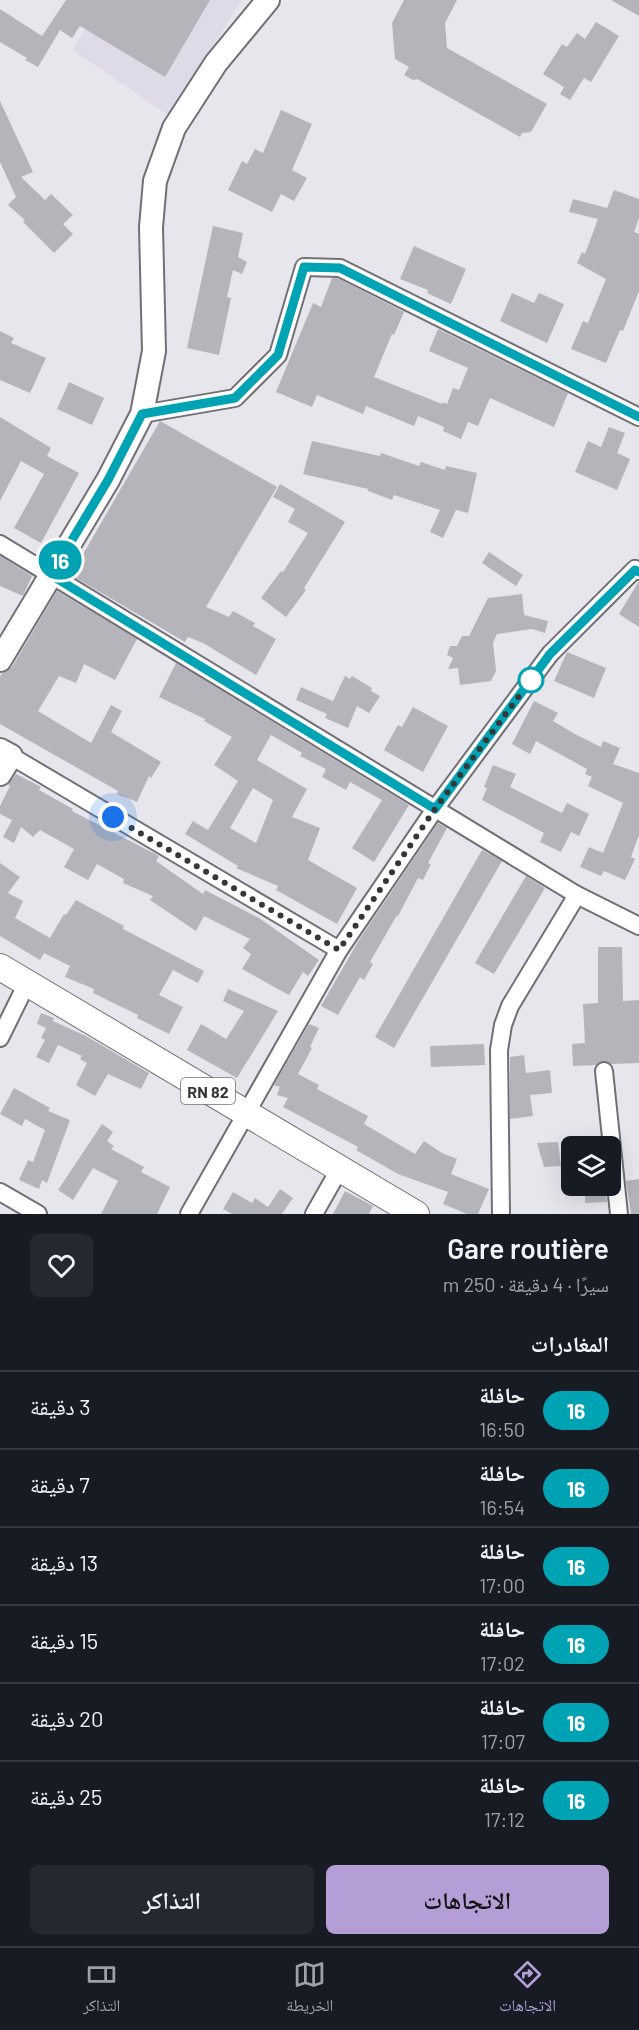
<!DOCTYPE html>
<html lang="ar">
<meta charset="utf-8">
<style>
body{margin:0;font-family:Barlow,"Noto Naskh Arabic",sans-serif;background:#242831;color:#f1f3f6;direction:rtl;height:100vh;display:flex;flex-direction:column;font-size:22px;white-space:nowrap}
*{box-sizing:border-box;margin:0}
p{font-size:20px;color:#9ea1a6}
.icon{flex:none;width:33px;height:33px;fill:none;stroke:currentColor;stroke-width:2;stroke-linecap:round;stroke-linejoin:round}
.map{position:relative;height:1214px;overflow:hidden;direction:ltr}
.drawer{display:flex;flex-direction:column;background:#171b24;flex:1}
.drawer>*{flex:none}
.badge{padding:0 12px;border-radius:20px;font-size:21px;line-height:39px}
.fabs{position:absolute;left:561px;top:1136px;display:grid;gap:12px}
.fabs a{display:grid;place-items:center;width:60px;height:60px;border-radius:9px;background:#171b24;box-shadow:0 6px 24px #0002;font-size:30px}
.you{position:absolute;width:30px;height:30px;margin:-15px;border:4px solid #fff;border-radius:50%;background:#1a73e8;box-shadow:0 0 0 9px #1a73e833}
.map>.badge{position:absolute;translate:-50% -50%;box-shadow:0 0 0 3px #fff}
h2{padding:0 30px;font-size:22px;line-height:54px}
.round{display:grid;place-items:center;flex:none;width:63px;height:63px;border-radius:9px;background:#242831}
.summary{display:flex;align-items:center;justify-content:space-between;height:102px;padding:0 30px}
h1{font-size:28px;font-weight:600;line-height:45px}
.action{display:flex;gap:12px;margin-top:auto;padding:12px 30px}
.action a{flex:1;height:69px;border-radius:9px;background:#b49ed5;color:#111;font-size:24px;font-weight:600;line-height:69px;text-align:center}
.action a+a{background:#242831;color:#f1f3f6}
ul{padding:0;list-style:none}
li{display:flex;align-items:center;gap:18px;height:78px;padding:0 30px;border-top:2px solid #363941}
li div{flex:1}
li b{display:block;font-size:22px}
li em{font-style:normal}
li .badge{min-width:66px;font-weight:700;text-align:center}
.menu{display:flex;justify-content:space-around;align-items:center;height:84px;border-top:2px solid #363941;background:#171b24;font-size:16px;color:#9ea1a6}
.menu a{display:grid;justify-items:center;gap:3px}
.menu .on{color:#b49ed5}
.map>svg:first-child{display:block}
.built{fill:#dedae8}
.building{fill:#b6b4bb;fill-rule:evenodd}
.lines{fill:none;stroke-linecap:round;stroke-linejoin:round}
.minor-casing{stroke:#727076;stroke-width:20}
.secondary-casing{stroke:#727076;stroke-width:26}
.primary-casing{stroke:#727076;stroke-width:28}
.minor{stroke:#fff;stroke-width:16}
.secondary{stroke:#fff;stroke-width:22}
.primary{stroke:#fff;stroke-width:26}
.line-casing{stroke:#fff;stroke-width:14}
.line{stroke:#00a3b4;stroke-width:9}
.walk{stroke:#363538;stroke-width:6;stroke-dasharray:0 10.8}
.stop-dot{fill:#fff;stroke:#00a3b4;stroke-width:3}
.labels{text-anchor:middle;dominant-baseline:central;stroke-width:6;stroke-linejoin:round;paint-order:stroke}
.shield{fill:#fff;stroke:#727274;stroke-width:1.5}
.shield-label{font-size:16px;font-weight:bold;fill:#363538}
</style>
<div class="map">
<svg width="639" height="1214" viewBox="0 0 639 1214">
<rect width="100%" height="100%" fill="#e8e6ed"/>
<polygon class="built" points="103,0 242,0 169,116 73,50"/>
<g class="building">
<polygon points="66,0 210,0 165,77 80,26 72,38 60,30 38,67 25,60 27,58 0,42 0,9 42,36"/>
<polygon points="404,0 457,0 445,23 447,48 547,104 531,132 522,133 520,137 417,79 413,80 404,75 409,67 395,59 392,23"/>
<polygon points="611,0 639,0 639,16"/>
<polygon points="596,22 619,36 591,82 584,78 570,100 560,94 564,87 543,74 562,44 567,47 577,33 585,39"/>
<polygon points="0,101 33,172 21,177 45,200 51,194 73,215 63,224 73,234 54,253 23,222 25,220 8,205 16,197 0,162"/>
<polygon points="281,110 312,124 292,170 307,178 294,201 281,194 272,212 228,190 242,161 247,164 255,149 263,153"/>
<polygon points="614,190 639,199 639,218 634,232 639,234 639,291 623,331 620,330 606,363 571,349 583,321 588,323 606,279 577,263 582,252 585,254 598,219 569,212 573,199 607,208"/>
<polygon points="213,226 243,233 238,257 247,262 242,274 233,270 227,297 231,298 219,355 187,348"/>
<polygon points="414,246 466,269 451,304 427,293 428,290 400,279"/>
<polygon points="332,278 337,278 404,312 394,335 392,334 374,377 442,404 443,402 447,404 453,388 459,390 468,368 429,351 438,329 568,393 554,427 490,398 478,426 468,422 461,439 443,431 444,427 418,416 414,426 366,406 363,414 317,395 312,407 276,392 313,303 321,307"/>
<polygon points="512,293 534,303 539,293 564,304 547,343 500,321"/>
<polygon points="0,331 14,338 11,343 46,358 30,393 0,380"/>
<polygon points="69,382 104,398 92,425 57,409"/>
<polygon points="0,417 51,448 47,456 79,473 41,543 14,528 44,474 21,461 0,501"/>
<polygon points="160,421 277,487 206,607 229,617 233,611 255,623 253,626 276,639 256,675 203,643 188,637 185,642 71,575"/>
<polygon points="609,427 625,433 617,453 630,459 617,490 575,472 588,441 601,447"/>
<polygon points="312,441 380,456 381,453 419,466 421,462 445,470 446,466 477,473 468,513 456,510 443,538 430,532 440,510 394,495 392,500 368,491 368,489 303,474"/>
<polygon points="280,484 345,522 304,588 306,590 286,617 261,598 281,571 283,572 308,533 288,522 295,509 273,497"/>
<polygon points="489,552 523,575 516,586 482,563"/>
<polygon points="0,556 32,576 23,596 0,586"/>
<polygon points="639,581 639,627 619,614"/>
<polygon points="57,591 137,639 115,680 84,664 76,683 59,676 38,711 91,743 111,705 122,711 111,732 161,762 151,778 149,776 137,802 117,794 118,791 0,724 0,677 2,673 12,667"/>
<polygon points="522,594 524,615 548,621 545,633 532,629 497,634 493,643 496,671 491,681 460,685 458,668 448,669 453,658 447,655 450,646 457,646 462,636 469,636 488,598"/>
<polygon points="567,652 606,668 594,698 554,681"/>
<path d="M176 663 409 805 374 862 352 848 382 800 350 782 346 790 322 777 326 769 300 756 302 753 271 735 257 760 307 789 292 817 320 828 308 860 357 888 337 924 276 890 278 886 236 868 238 866 185 834 193 821 208 830 238 781 214 765 232 737 204 721 205 719 159 697ZM253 788 273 800 256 843 230 828Z"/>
<polygon points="345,676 350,679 352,676 372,688 371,691 380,696 369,713 357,706 348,728 325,718 327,714 296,700 301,687 333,701"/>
<polygon points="534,701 558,713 553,721 575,734 601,747 603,741 620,748 613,764 639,773 639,835 631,857 635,859 625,880 604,871 601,876 580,867 589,847 603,853 623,803 588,786 592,777 585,774 587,769 536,741 530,754 512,744"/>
<polygon points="413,707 448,726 423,772 384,750 398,725 402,727"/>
<polygon points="493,765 516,774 510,787 562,813 567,803 589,814 579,836 571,832 561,852 540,842 544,833 482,800 487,788 484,787"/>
<polygon points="16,774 41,787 39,790 73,809 72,811 159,856 156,861 203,894 205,890 259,918 319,960 308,976 303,972 289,995 242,969 251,954 243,948 250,939 204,916 196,931 150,900 153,896 123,883 124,879 97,864 88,880 64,867 74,849 40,830 33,837 21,827 14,843 3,837 12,820 0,814 0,806 10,786 8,785"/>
<polygon points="438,823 447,828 428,863 431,864 423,880 418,878 398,916 397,915 370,962 373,964 364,980 360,977 338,1015 321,1006 359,940"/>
<polygon points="482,850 502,861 394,1048 375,1037"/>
<polygon points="0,863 20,877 8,893 23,901 15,918 50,938 64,914 66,915 76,900 124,926 123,929 204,971 198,983 173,970 159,995 183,1007 169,1034 137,1018 138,1015 93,993 94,989 65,977 70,966 44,953 40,960 0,936"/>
<polygon points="526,876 545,888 494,974 475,963"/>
<polygon points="598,947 622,947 623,1001 639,1000 639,1063 612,1064 603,1061 596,1065 573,1066 572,1044 585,1043 583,1004 598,1003"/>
<polygon points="228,989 278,1011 237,1078 187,1050 201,1024 226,1039 244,1011 223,1001"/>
<polygon points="41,1013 54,1018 53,1021 86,1036 149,1073 141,1089 108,1074 95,1096 76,1085 87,1063 80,1059 82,1056 58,1045 49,1063 36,1057 45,1040 41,1038 46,1028 37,1024"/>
<polygon points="309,1024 319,1028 310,1047 312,1048 298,1074 319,1085 317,1089 368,1116 364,1124 415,1154 424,1141 442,1153 457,1159 451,1174 489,1189 478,1214 467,1214 443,1204 448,1192 398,1174 356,1150 358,1147 283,1107 288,1098 277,1095 280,1087 274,1085"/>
<polygon points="484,1044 485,1065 431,1067 430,1046"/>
<polygon points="524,1055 526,1073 550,1070 552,1093 530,1095 533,1116 510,1119 510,1057"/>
<polygon points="14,1088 50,1108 48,1111 70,1120 47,1183 42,1180 39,1189 19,1180 28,1160 33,1162 45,1130 25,1119 22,1126 0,1114"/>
<polygon points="102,1124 113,1132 107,1141 114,1146 111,1149 144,1167 141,1172 170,1187 157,1214 101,1214 118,1181 93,1168 73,1200 58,1190"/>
<polygon points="558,1142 561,1166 544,1167 537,1143"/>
<polygon points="639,1179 639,1214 631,1214 626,1181"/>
<polygon points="585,1185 605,1185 607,1202 585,1203"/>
<polygon points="280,1189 293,1198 282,1214 232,1214 223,1209 233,1192 252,1203 255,1198 268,1207"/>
<polygon points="345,1191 373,1206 369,1214 333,1214"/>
</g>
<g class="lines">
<defs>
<g id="minor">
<polyline points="142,414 235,398 278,355 304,267 340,268 639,417"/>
<polyline points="0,544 577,895 639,926"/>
<polyline points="11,756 339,950"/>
<polyline points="0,1038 27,983"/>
<polyline points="604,1071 619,1214"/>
<polyline points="0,1192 38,1214"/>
<polyline points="189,1214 339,950 435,809 550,654 635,569 639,571"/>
<polyline points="314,1214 339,1170"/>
<polyline points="501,1214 499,1050 503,1025 510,1006 577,895"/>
</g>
<g id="secondary">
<polyline points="0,660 108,480 142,414 154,351 151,227 155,181 174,128 216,63 268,0"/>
<polyline points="0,750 11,756 0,774"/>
</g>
<polyline id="primary" points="0,967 416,1214"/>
</defs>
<use href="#minor" class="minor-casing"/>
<use href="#secondary" class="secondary-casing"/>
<use href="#primary" class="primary-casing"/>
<use href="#minor" class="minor"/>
<use href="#secondary" class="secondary"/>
<use href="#primary" class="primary"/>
</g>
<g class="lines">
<defs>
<polyline id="line" points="639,417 340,268 304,267 278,355 235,398 142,414 108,480 51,575 435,809 550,654 635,570 639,572"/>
</defs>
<use href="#line" class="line-casing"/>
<use href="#line" class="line"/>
<polyline class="walk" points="113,817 339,950 435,809 531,680"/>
</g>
<circle class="stop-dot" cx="531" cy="680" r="12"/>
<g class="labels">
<rect class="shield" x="181" y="1078" width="54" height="26" rx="4.5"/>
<g class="shield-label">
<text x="208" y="1091">RN 82</text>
</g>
</g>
</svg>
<div class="fabs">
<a><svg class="icon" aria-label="layers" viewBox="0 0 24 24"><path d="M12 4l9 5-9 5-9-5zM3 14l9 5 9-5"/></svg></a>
</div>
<div class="you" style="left:113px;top:817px"></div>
<b class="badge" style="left:60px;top:560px;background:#00a3b4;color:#fff">16</b>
</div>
<section class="drawer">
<div class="summary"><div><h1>Gare routière</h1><p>سيرًا · 4 دقيقة · 250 m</p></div><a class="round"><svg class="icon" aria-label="heart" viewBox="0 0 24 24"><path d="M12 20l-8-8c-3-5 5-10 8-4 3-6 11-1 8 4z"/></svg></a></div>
<h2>المغادرات</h2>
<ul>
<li><span class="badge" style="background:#00a3b4;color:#fff">16</span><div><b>حافلة</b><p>16:50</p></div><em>3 دقيقة</em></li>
<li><span class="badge" style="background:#00a3b4;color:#fff">16</span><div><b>حافلة</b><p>16:54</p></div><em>7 دقيقة</em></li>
<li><span class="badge" style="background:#00a3b4;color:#fff">16</span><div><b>حافلة</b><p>17:00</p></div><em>13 دقيقة</em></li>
<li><span class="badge" style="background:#00a3b4;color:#fff">16</span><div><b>حافلة</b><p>17:02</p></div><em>15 دقيقة</em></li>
<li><span class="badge" style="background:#00a3b4;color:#fff">16</span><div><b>حافلة</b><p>17:07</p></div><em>20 دقيقة</em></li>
<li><span class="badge" style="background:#00a3b4;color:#fff">16</span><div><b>حافلة</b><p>17:12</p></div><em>25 دقيقة</em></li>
</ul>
<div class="action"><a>الاتجاهات</a><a>التذاكر</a></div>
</section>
<nav class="menu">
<a class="on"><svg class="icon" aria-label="directions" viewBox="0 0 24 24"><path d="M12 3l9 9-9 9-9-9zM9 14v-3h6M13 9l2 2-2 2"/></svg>الاتجاهات</a>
<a><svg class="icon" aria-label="map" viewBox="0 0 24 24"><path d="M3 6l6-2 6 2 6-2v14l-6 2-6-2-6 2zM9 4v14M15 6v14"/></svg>الخريطة</a>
<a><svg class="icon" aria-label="tickets" viewBox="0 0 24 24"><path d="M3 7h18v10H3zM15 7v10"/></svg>التذاكر</a>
</nav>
